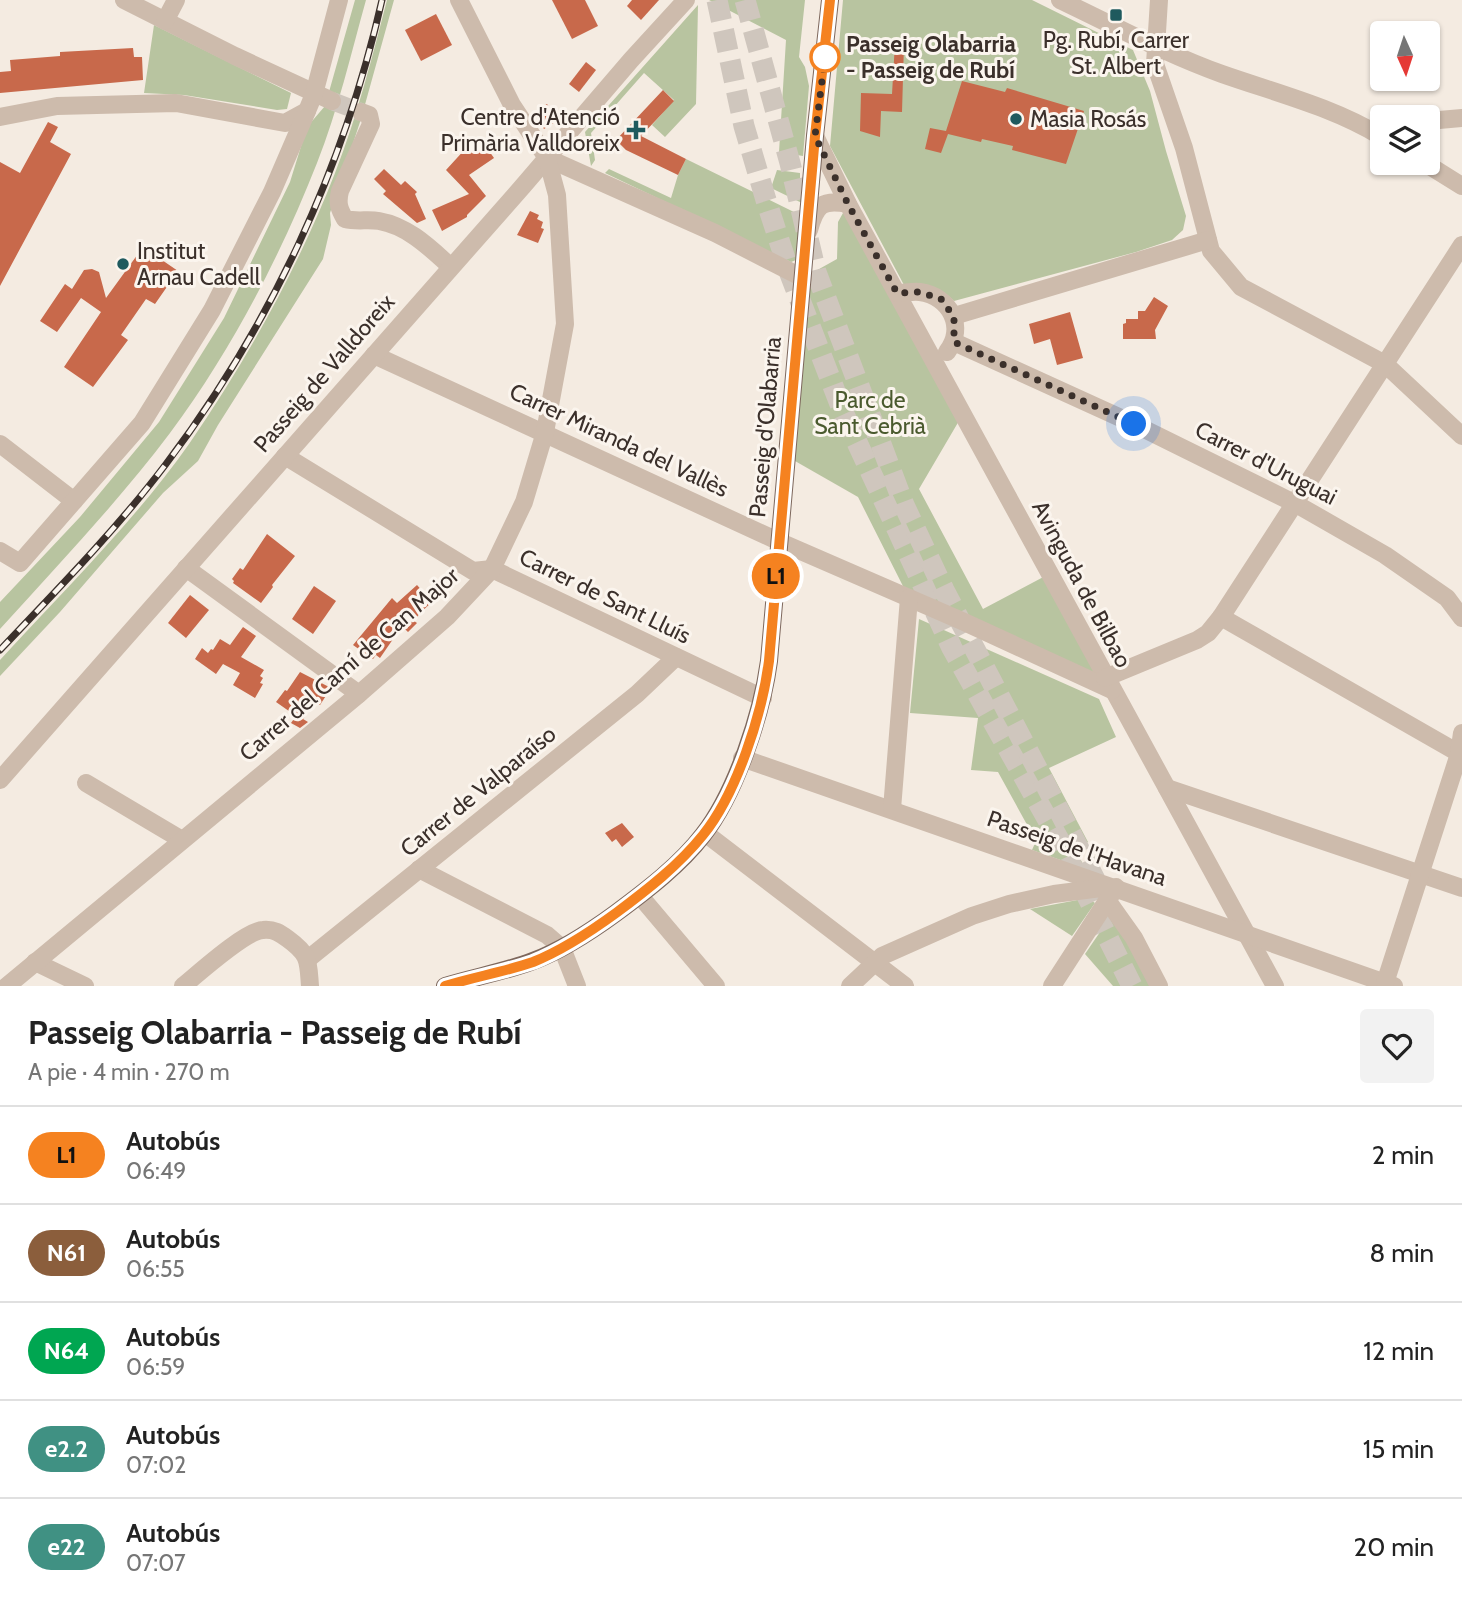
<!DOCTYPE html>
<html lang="es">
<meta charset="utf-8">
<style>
body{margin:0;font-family:Cabin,sans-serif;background:#f2f2f2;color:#222;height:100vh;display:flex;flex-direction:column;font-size:26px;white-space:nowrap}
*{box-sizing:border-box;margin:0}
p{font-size:23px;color:#767676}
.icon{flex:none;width:38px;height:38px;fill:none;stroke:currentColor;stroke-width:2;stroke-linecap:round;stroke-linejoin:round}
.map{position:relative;height:986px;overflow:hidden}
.side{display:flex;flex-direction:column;background:#fff;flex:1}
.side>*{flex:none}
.badge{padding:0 14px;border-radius:23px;font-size:24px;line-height:46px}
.needle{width:46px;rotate:177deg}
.buttons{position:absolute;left:1370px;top:21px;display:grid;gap:14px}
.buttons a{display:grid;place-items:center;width:70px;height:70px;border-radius:7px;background:#fff;box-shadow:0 2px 5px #0004;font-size:35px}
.you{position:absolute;width:35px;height:35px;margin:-18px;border:5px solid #fff;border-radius:50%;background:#1a73e8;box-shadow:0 0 0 10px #1a73e833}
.map>.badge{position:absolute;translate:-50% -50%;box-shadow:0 0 0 4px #fff}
.round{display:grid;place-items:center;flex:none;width:74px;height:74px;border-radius:7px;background:#f2f2f2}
.overview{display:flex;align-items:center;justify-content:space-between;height:119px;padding:0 28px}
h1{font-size:33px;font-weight:800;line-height:52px}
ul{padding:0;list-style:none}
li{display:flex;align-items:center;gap:21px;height:98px;padding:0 28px;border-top:2px solid #e0e0e0}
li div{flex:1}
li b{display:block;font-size:26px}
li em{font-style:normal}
li .badge{min-width:77px;font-weight:700;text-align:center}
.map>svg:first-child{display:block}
.green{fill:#b8c4a0}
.building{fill:#c8694b}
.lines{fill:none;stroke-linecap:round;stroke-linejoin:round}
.minor-tunnel{stroke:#cfc6bd;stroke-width:18;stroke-dasharray:18 9;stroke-linecap:butt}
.highway-tunnel{stroke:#cfc6bd;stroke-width:21;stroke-dasharray:21 10;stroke-linecap:butt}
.minor{stroke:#cdbbac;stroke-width:18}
.major{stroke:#7d675c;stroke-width:18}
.rail-casing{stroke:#3b302b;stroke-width:7}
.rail{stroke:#fbf5ee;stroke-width:4.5;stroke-dasharray:13;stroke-linecap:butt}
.line-casing{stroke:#fff;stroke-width:16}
.line{stroke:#f58220;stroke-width:10}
.walk{stroke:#3b302b;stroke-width:7;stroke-dasharray:0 12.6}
.poi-dot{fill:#1f5a5e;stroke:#fbf5ee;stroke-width:2.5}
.stop-dot{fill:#fff;stroke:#f58220;stroke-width:3.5}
.labels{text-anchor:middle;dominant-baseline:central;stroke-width:6;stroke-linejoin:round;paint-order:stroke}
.poi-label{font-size:23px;fill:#3b302b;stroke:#fbf5ee;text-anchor:start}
.stop-label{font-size:23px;font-weight:bold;fill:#3b302b;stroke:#fbf5ee;text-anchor:start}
.street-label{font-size:23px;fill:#3b302b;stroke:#fbf5ee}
.park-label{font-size:23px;fill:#4a5a2e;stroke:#fbf5ee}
</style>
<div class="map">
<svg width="1462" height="986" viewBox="0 0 1462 986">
<rect width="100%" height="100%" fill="#f4ebe1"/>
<g class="green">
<path d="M355 0H366C351 54 338 110 317 163 280 257 231 351 170 433 118 502 58 565 0 629V602L80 517 159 422 224 318 290 182 307 127 325 106Z"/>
<path d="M387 0H394L361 119 330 213 331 225 323 259 218 425 198 461 163 493 60 612 0 676V660C64 590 134 522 189 444 247 360 298 268 335 173 357 117 372 58 387 0Z"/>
<polygon points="709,0 805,0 799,57 805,67 809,86 803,156 779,152 786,40"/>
<path d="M843 0H1032L1133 50 1150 91 1166 151 1186 216 1183 230 1172 240 1136 252 954 301C938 285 925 284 904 285L830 146Z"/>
<polygon points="698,5 696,104 665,137 652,125 674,100 644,73 591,133 595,160 591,166 585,132"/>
<polygon points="154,25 291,93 287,109 277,110 184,95 144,93"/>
<polygon points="686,159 802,216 796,260 791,262 605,173 609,169 671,198 678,175"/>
<polygon points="777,170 800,173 800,182 804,183 804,204 771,188"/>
<polygon points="848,204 963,414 919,489 983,609 1049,574 1108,683 909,598 858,497 788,457 803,278 837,259 838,222"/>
<polygon points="919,619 1099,699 1116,737 1049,768 1088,842 1075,850 1086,869 1032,850 1036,841 998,772 971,770 978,718 910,713"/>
<polygon points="1088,898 1095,903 1072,936 1030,909"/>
<polygon points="1113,913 1154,986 1113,986 1085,954"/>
</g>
<g class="building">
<polygon points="552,0 585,0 598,26 572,39"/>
<polygon points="632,0 659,0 641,20 627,6"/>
<polygon points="436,14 452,45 421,61 405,30"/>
<polygon points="895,43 904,44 902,112 881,111 880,137 860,131 861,93 892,94"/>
<polygon points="133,48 134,57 142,57 143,80 0,93 0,72 11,71 10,60 60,56 60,52"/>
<polygon points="586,62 596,70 579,92 569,84"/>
<polygon points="962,81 1005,92 1007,88 1084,111 1066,164 1012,150 1013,146 982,139 981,142 948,134 941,153 925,149 930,128 946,131"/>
<polygon points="663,90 674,101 641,136 686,159 678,175 626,150 616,140"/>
<polygon points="547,104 558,120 544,129 534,113"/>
<polygon points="48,122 58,127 50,142 71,154 0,286 0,162 20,173"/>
<polygon points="480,138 494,158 469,175 486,196 467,215 467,217 442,231 432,210 469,194 446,170 467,147"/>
<polygon points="384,169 401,185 405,181 417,192 415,194 426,219 417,223 383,194 386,191 374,179"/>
<polygon points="530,211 539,215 537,219 543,222 541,228 544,229 538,243 517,235"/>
<polygon points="143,247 178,271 155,304 146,299 121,335 128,340 93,387 64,367 101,312 81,298 57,332 40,321 65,284 72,289 84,270 92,269 99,272 106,298"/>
<polygon points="1154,297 1168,306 1155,330 1156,339 1123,339 1123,324 1126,323 1126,319 1138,319 1138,311 1145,311"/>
<polygon points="1070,312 1083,358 1057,365 1050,339 1034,344 1029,324"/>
<polygon points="267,534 295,556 272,585 273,587 261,603 233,583 234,581 232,579 240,568 243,570"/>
<polygon points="417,585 432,602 420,613 414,621 417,623 408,632 402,626 380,658 376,655 373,659 353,645 392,598 397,603"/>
<polygon points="314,586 336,601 313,634 292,619"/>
<polygon points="190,595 209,610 186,638 168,623"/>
<polygon points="243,627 256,636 241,657 264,670 260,676 263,678 260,683 263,684 255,698 233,685 240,673 223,664 216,674 195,659 202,648 208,653 211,649 213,650 220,639 230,645"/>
<polygon points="300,672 331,688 320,705 314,702 303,719 308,722 300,728 291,723 296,716 276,702 285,690 287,691"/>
<polygon points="622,823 634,837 622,847 616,839 612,842 605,833"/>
</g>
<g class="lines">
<polyline class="minor-tunnel" points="332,101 361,112"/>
<g class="highway-tunnel">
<polyline points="717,0 744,126 766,200 790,274 843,412 952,648 1058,838 1132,986"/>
<polyline points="745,0 790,163 816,272 904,505 944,590 1101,891"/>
</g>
<g class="minor">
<polyline points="124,0 235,56 332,101"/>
<path d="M1060 0C1113 25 1166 54 1222 74 1276 93 1333 107 1382 137"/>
<polyline points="1159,0 1155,64 1184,148 1211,251 1241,287 1385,364 1462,436"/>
<polyline points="165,21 176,0"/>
<path d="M361 112 369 115 371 124 340 191C337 203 339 209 345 219 357 222 368 219 379 221 408 226 430 248 450 266"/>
<polyline points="0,117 57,106 176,103 285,123 307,111"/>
<polyline points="1428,121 1462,118"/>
<polyline points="815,136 848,204 1275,986"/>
<polyline points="547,158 715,233 803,278"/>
<polyline points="1425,163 1462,186"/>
<path d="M809 230C816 205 822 199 848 204"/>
<path d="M897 293C904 293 913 291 920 292 950 296 966 327 947 352"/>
<polyline points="954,316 1208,240"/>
<polyline points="954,342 1134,424 1296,504 1385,555 1447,598 1462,618"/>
<polyline points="374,355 780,542 962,621 1112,690"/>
<polyline points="0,444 74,501"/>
<polyline points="285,456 473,571 492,569 763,698"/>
<polyline points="0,551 20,563 142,423 212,310 272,192 307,111 314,94 339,0"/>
<polyline points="186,568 359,694"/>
<polyline points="1221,617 1462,245"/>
<polyline points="1105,678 1197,640 1208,633 1221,617 1462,755"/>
<polyline points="742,758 1394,986"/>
<polyline points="0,780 523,186 631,60 686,0"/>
<polyline points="86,783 182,840"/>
<polyline points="1167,788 1462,888"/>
<polyline points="892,809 909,598"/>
<polyline points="705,833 905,986"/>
<polyline points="419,869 547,935 562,948 577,986"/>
<polyline points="640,896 716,986"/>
<polyline points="1107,900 1134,938 1159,986"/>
<polyline points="308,959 637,694 676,657"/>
<polyline points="35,962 85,986"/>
<polyline points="1385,983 1459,754 1462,733"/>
<polyline points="7,986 359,694 447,617 492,569 524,502 545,432 565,324 557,195 547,158 512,105 459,0"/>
<path d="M183 986C199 973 245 931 263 930 274 929 280 933 288 939 310 955 308 961 310 986"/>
<polyline points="850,986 882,956 972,916 1009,904 1054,894 1109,887"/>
<polyline points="1052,986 1116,887"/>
</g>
<path class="major" d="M445 986C474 977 504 972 533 961 563 950 590 932 616 913 647 890 680 865 703 835 736 793 762 713 769 661L815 136 830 0"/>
<defs>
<path id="rail" d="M0 650C57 590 116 530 166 464 270 327 344 168 382 0"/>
</defs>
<use href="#rail" class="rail-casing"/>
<use href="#rail" class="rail"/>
</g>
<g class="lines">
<defs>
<path id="line" d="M445 986C474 977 504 972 533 962 563 950 590 932 616 913 647 890 679 865 703 835 737 793 762 714 769 661L815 136 830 0"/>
</defs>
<use href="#line" class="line-casing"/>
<use href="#line" class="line"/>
<polyline class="walk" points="825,57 815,136 848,204 897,293 920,292 941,299 954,317 954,342 1134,424"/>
</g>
<g class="poi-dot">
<rect x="1109" y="8" width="14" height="14" rx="3.5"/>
<circle cx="1016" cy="119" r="7"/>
<path d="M632.5 119.5h7v7h7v7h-7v7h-7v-7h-7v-7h7z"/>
<circle cx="123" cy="264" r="7"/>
</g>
<circle class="stop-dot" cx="825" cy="57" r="14"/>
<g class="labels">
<g class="poi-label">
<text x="1116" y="40" text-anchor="middle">Pg. Rubí, Carrer<tspan x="1116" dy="26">St. Albert</tspan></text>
<text x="620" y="117" text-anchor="end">Centre d'Atenció<tspan x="620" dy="26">Primària Valldoreix</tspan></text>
<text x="1030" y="119">Masia Rosás</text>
<text x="137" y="251">Institut<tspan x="137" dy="26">Arnau Cadell</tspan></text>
</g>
<g class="stop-label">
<text x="846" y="44">Passeig Olabarria<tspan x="846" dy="26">- Passeig de Rubí</tspan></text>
</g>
<g class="street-label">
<text transform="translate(324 373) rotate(-49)">Passeig de Valldoreix</text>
<text transform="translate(765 427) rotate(-85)">Passeig d'Olabarria</text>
<text transform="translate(619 440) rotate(25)">Carrer Miranda del Vallès</text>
<text transform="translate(1266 463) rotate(27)">Carrer d'Uruguai</text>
<text transform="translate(1082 584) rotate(62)">Avinguda de Bilbao</text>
<text transform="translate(605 596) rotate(26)">Carrer de Sant Lluís</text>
<text transform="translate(349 664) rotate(-41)">Carrer del Camí de Can Major</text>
<text transform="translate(478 791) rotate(-39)">Carrer de Valparaíso</text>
<text transform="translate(1077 848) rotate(19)">Passeig de l'Havana</text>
</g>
<g class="park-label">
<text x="870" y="400">Parc de<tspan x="870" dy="26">Sant Cebrià</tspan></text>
</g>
</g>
</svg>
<div class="buttons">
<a><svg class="needle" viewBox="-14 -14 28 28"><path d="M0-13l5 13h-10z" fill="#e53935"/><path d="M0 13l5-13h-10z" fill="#767676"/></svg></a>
<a><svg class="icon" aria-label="layers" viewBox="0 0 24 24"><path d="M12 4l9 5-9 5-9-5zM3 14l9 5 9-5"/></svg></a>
</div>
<div class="you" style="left:1134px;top:424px"></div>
<b class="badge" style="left:776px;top:576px;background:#f58220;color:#111">L1</b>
</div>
<section class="side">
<div class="overview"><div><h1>Passeig Olabarria - Passeig de Rubí</h1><p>A pie · 4 min · 270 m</p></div><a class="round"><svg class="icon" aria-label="heart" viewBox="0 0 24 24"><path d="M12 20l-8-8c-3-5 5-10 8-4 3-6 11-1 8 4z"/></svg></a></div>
<ul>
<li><span class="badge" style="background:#f58220;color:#111">L1</span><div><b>Autobús</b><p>06:49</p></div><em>2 min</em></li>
<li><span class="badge" style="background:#8b5e3c;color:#fff">N61</span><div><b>Autobús</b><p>06:55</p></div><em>8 min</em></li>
<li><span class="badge" style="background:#00a651;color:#fff">N64</span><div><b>Autobús</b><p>06:59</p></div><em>12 min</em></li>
<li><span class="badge" style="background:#409183;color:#fff">e2.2</span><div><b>Autobús</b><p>07:02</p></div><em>15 min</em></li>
<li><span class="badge" style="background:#409183;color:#fff">e22</span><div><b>Autobús</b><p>07:07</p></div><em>20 min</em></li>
</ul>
</section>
